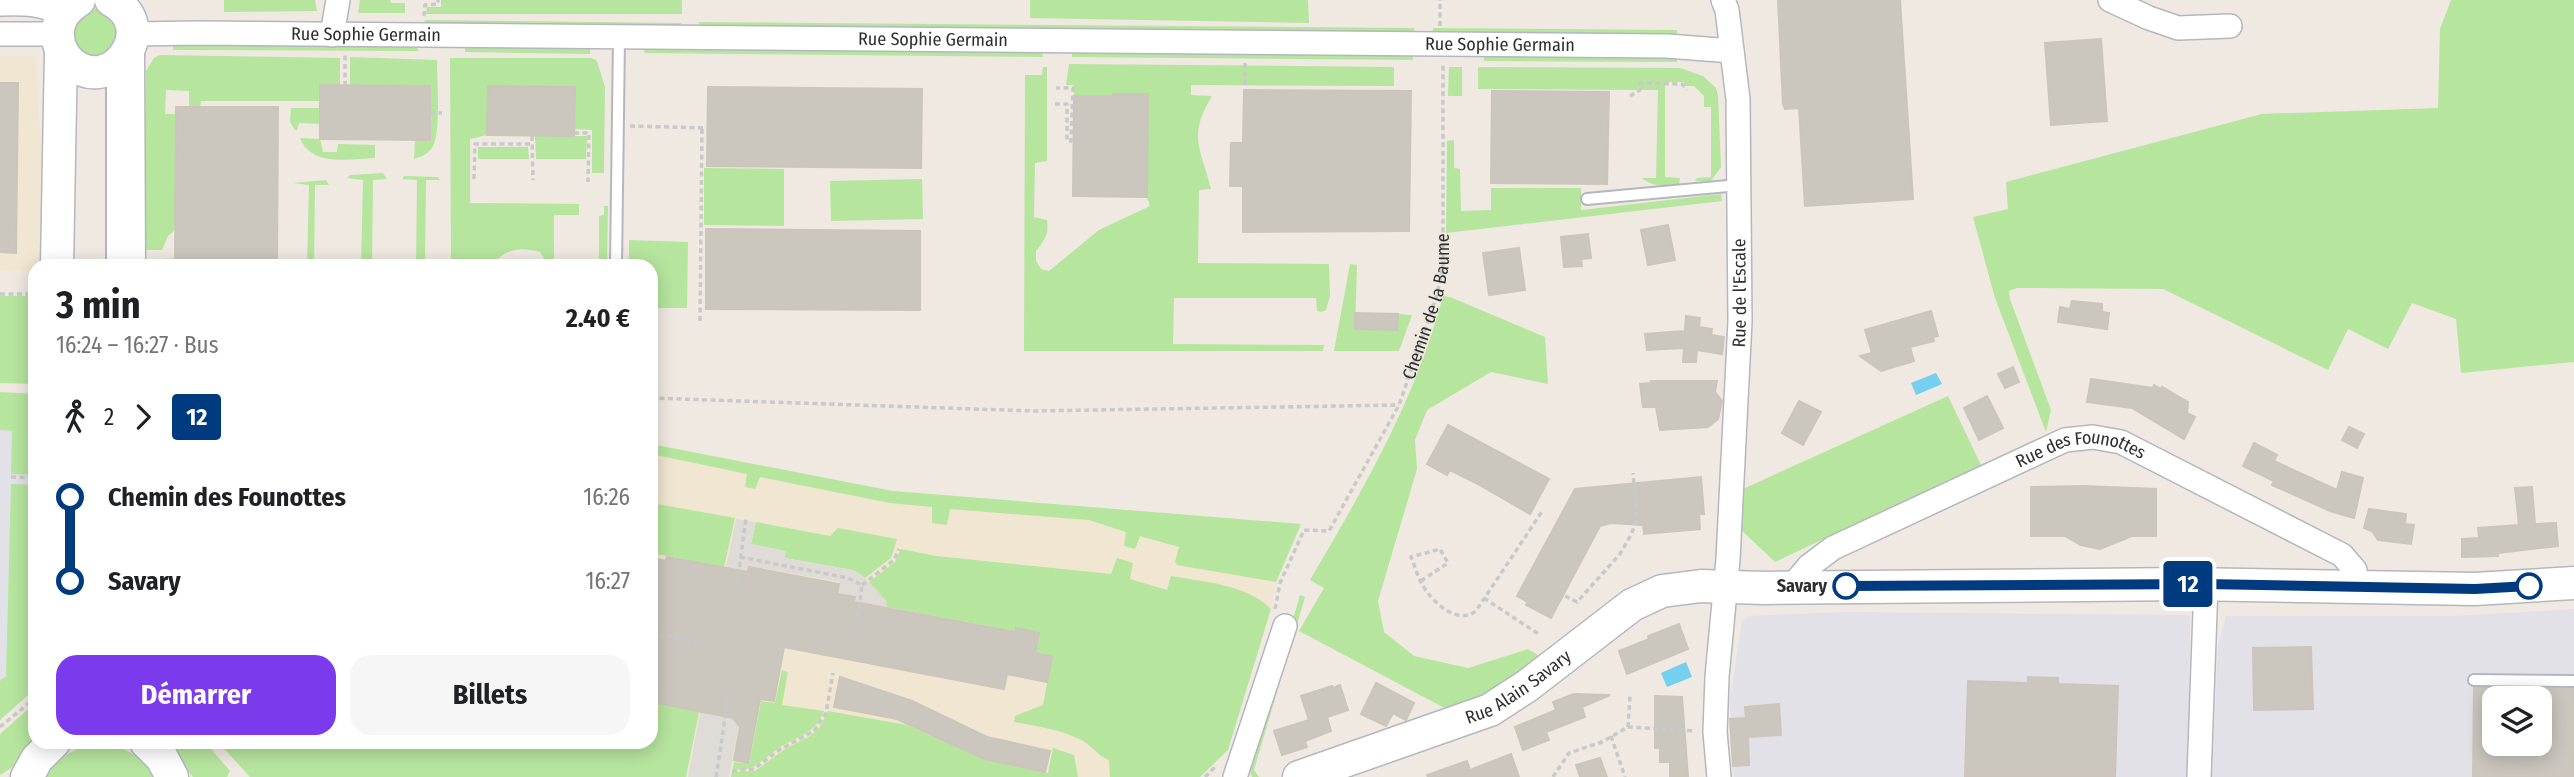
<!DOCTYPE html>
<html lang="fr">
<meta charset="utf-8">
<style>
body{margin:0;font-family:"Fira Sans Condensed",sans-serif;background:#f6f6f6;color:#202124;height:100vh;display:flex;flex-direction:column;font-size:26px;white-space:nowrap}
*{box-sizing:border-box;margin:0}
p{font-size:23px;color:#757577}
.icon{flex:none;width:38px;height:38px;fill:none;stroke:currentColor;stroke-width:2;stroke-linecap:round;stroke-linejoin:round}
.map{position:relative;flex:1;overflow:hidden}
.panel{position:absolute;left:28px;top:259px;width:630px;height:490px;display:flex;flex-direction:column;background:#fff;border-radius:21px;box-shadow:0 4px 18px #0003}
.panel>*{flex:none}
.badge{padding:0 14px;border-radius:5px;font-size:24px;line-height:46px}
.controls{position:absolute;left:2482px;top:686px;display:grid;gap:14px}
.controls a{display:grid;place-items:center;width:70px;height:70px;border-radius:14px;background:#fff;box-shadow:0 4px 18px #0003;font-size:35px}
.map>.badge{position:absolute;translate:-50% -50%;box-shadow:0 0 0 4px #fff}
.legs{display:flex;align-items:center;gap:10px;height:77px;padding:0 28px;font-size:23px}
.legs p{margin-inline-start:auto}
.summary{display:flex;align-items:center;justify-content:space-between;height:119px;padding:0 28px}
h1{font-size:38px;font-weight:700;line-height:52px}
.primary-button{display:flex;gap:14px;margin-top:auto;padding:14px 28px}
.primary-button a{flex:1;height:80px;border-radius:21px;background:#7c3aed;color:#fff;font-size:28px;font-weight:700;line-height:80px;text-align:center}
.primary-button a+a{background:#f6f6f6;color:#202124}
ul{padding:0 28px;list-style:none}
li{display:flex;align-items:center;gap:24px;height:84px;font-size:26px}
li i{display:grid;place-items:center;width:10px;height:100%;margin:0 9px;background:currentColor}
li i::after{content:'';width:18px;height:18px;margin:-9px;border:5px solid;border-radius:50%;background:#fff}
li p{margin-inline-start:auto}
li:first-child i{background:linear-gradient(#0000 50%,currentColor 0)}
li:last-child i{background:linear-gradient(currentColor 50%,#0000 0)}
.map>svg:first-child{display:block}
.industrial{fill:#e3e1e8;fill-rule:evenodd}
.education{fill:#f0e6d1}
.green{fill:#b6e59e}
.plaza{fill:#dfdcd8}
.water{fill:#75cff0}
.building{fill:#cbc7bf;stroke:#cbc5ba;stroke-width:2}
.lines{fill:none;stroke-linecap:round;stroke-linejoin:round}
.lane-casing{stroke:#b4b7c1;stroke-width:14}
.street-casing{stroke:#b4b7c1;stroke-width:26}
.secondary-casing{stroke:#b4b7c1;stroke-width:35}
.path{stroke:#c9c9c9;stroke-width:3.5;stroke-dasharray:5 3.5;stroke-linecap:butt}
.lane{stroke:#fff;stroke-width:10}
.street{stroke:#fff;stroke-width:23}
.secondary{stroke:#fff;stroke-width:32}
.line-1-casing{stroke:#fff;stroke-width:16}
.line-1{stroke:#003b80;stroke-width:10}
.stop-1-dot{fill:#fff;stroke:#003b80;stroke-width:3.5}
.labels{text-anchor:middle;dominant-baseline:central;stroke-width:7;stroke-linejoin:round;paint-order:stroke}
.street-label{font-size:18px;fill:#2e2e2e;stroke:#fff}
.stop-label{font-size:18px;font-weight:bold;fill:#2e2e2e;stroke:#fff;text-anchor:end}
</style>
<div class="map">
<svg width="2574" height="777" viewBox="0 0 2574 777">
<rect width="100%" height="100%" fill="#efe9e1"/>
<g class="industrial">
<polygon points="0,401 35,401 35,689 0,720"/>
<path d="M2574 609V777H2212L2218 647 2226 616H2455ZM2494 698H2539V744H2494Z"/>
<polygon points="1845,612 2190,615 2189,777 1734,777 1730,699 1742,621 1749,616"/>
</g>
<g class="education">
<polygon points="0,56 35,56 43,177 43,266 35,266 35,271 0,271"/>
<polygon points="651,445 893,492 1302,524 1276,583 1271,607 1199,777 250,777 218,742 651,742"/>
</g>
<g class="green">
<polygon points="224,0 315,0 317,11 224,12"/>
<polygon points="360,0 390,0 391,3 405,3 405,13 358,13"/>
<polygon points="441,0 682,0 682,14 426,14 427,7 441,7"/>
<polygon points="1030,0 1308,0 1309,23 1030,18"/>
<polygon points="2451,0 2574,0 2574,362 2461,373 2456,319 2412,303 2388,349 2348,329 2328,370 2163,289 2017,288 2009,291 2010,299 2051,410 2046,432 1995,298 1973,217 2008,209 2006,182 2262,114 2438,108 2440,29"/>
<polygon points="92,8 103,9 116,19 118,46 93,59 77,51 71,25"/>
<polygon points="424,20 682,23 678,27 426,24"/>
<polygon points="698,22 1414,28 1414,34 705,30"/>
<polygon points="1433,28 1677,30 1677,36 1433,34"/>
<polygon points="173,44 418,46 418,51 173,50"/>
<polygon points="465,47 590,48 590,54 465,52"/>
<polygon points="645,47 1042,52 1043,57 644,53"/>
<polygon points="1072,51 1413,54 1413,60 1072,57"/>
<polygon points="1484,54 1677,56 1677,62 1484,61"/>
<polygon points="160,55 340,58 340,86 320,101 201,101 200,107 189,107 189,91 166,90 165,114 176,114 176,229 168,236 162,250 144,250 146,71 154,58"/>
<path d="M350 57 437 60C437 79 441 132 433 146 429 154 422 156 414 159L415 140H430V87L350 86Z"/>
<path d="M450 58H592L597 61 605 87 604 173H592V130L574 129 575 88 487 135 470 139V203L579 204V215H554V266H545V260L540 252C519 246 505 249 491 266H451Z"/>
<path d="M1069 64 1394 67V86L1191 85V95L1212 96C1187 137 1201 148 1211 189L1199 190 1198 263 1329 264 1330 296 1326 310 1322 312 1317 311 1316 298H1174L1173 344 1324 345 1323 351H1024L1025 75H1042L1043 67H1047V161L1035 163 1034 217 1047 220C1049 234 1045 240 1036 251V261L1041 269 1049 271 1099 230 1150 206 1147 197V95L1074 96V85H1066Z"/>
<polygon points="1449,67 1462,67 1462,96 1448,96"/>
<path d="M1478 67 1680 68 1703 76 1716 88 1718 95 1721 167 1711 181H1695L1697 178 1711 177V107H1704V96L1694 86H1684V82H1665V177L1680 178 1679 184C1666 185 1653 188 1642 178H1656L1658 90 1478 89Z"/>
<polygon points="291,108 320,108 320,124 299,123 297,130 295,130 290,122"/>
<polygon points="535,136 587,136 586,159 536,159"/>
<path d="M300 138 320 139 323 152H337L338 144 375 145V158C350 159 311 167 300 138Z"/>
<polygon points="1454,140 1454,168 1460,169 1461,211 1491,210 1491,188 1581,188 1581,210 1721,194 1722,201 1446,233 1447,141"/>
<polygon points="478,147 528,147 529,159 478,159"/>
<polygon points="704,168 784,169 784,226 704,225"/>
<polygon points="383,173 387,179 373,180 372,266 361,266 363,180 347,178 350,175"/>
<polygon points="404,176 438,177 440,180 426,180 425,266 416,266 417,180 402,179"/>
<polygon points="922,179 923,219 831,221 830,181"/>
<polygon points="326,180 329,185 315,185 314,266 307,266 309,185 293,183"/>
<polygon points="604,206 608,206 607,266 599,266 599,216 604,215"/>
<polygon points="629,240 688,242 687,308 651,308 651,266 629,266"/>
<polygon points="1350,264 1357,265 1355,329 1397,330 1398,314 1412,315 1399,351 1334,351"/>
<polygon points="0,296 35,296 35,384 0,383"/>
<path d="M1443 296 1450 297 1545 337 1548 384 1491 372 1427 410 1415 440 1417 469 1378 601 1384 632 1414 656 1468 668 1528 649 1548 661 1454 713 1299 631 1324 588 1310 580C1363 490 1416 399 1443 296Z"/>
<polygon points="0,392 35,394 35,475 11,474 12,431 0,430"/>
<polygon points="1948,396 1981,465 1775,562 1740,529 1743,489"/>
<polygon points="651,444 893,491 1301,524 1276,582 1177,565 1175,562 1179,547 1140,536 1135,549 1124,546 1126,532 1089,520 950,509 947,525 932,523 932,507 890,503 760,477 755,489 745,487 747,474 651,454"/>
<polygon points="11,484 35,485 35,689 0,720 0,681 6,676"/>
<polygon points="651,503 735,518 724,567 651,553"/>
<polygon points="756,522 830,536 838,528 897,539 891,558 865,578 853,570 785,558 785,551 751,544"/>
<path d="M901 549 936 556 1111 574 1117 558 1133 563 1130 579 1167 590 1171 576C1204 582 1246 584 1271 609L1228 750 1200 777H1110L1109 760C1095 754 1093 746 1081 740 1061 730 1037 726 1014 722L1015 716 1043 705 1052 657 1036 653 1039 632 1015 628 1014 631 887 607 886 601 869 582 895 562Z"/>
<polygon points="1300,595 1305,597 1254,770 1259,777 1252,777 1249,769"/>
<path d="M782 670 788 672 782 705 824 711C817 732 799 736 782 746 765 756 756 773 733 769L734 762 749 764 761 701 775 703Z"/>
<path d="M35 703C35 741 36 754 0 775V734Z"/>
<polygon points="651,703 699,712 686,777 250,777 218,742 651,742"/>
<polygon points="828,711 907,725 985,760 1048,773 1053,748 1074,755 1078,777 731,777 732,772 755,771 785,749 810,736 820,727"/>
<polygon points="165,742 205,742 230,771 227,777 193,777"/>
<path d="M102 744C127 747 142 757 156 777H46C58 755 78 746 102 744Z"/>
</g>
<g class="plaza">
<polygon points="736,519 756,522 751,544 786,551 785,558 853,570 860,574 878,591 886,602 887,607 868,604 863,627 850,625 856,597 838,594 840,582 750,566 747,575 725,571"/>
<polygon points="700,713 740,720 729,777 688,777"/>
</g>
<g class="water">
<polygon points="1936,373 1942,384 1916,395 1911,383"/>
<polygon points="1686,662 1692,677 1667,687 1661,673"/>
</g>
<g class="building">
<polygon points="1778,0 1900,0 1913,199 1805,206 1799,108 1785,109 1783,104"/>
<polygon points="2101,39 2107,121 2051,125 2045,43"/>
<polygon points="0,83 18,83 16,253 0,252"/>
<polygon points="320,85 430,86 430,140 320,139"/>
<polygon points="488,86 575,87 574,136 487,135"/>
<polygon points="708,87 922,89 921,168 707,166"/>
<polygon points="1244,90 1411,91 1409,231 1243,232 1243,186 1230,186 1231,143 1243,143"/>
<polygon points="1492,91 1609,92 1607,184 1491,183"/>
<polygon points="1113,94 1148,94 1147,197 1073,196 1074,96 1113,96"/>
<polygon points="176,107 278,107 277,266 175,266"/>
<polygon points="1668,225 1675,260 1648,265 1641,230"/>
<polygon points="706,229 920,231 920,310 706,309"/>
<polygon points="1588,234 1591,258 1581,259 1582,266 1564,267 1561,237"/>
<polygon points="1519,248 1525,290 1489,295 1483,253"/>
<polygon points="2072,301 2102,304 2102,312 2109,313 2107,329 2058,322 2060,307 2070,309"/>
<polygon points="1931,311 1938,336 1933,337 1934,341 1910,347 1914,361 1881,371 1860,356 1872,353 1865,330"/>
<polygon points="1355,313 1398,314 1397,330 1355,329"/>
<polygon points="1686,316 1700,318 1699,327 1712,329 1711,335 1724,337 1722,354 1697,350 1696,362 1683,362 1684,348 1647,350 1645,334 1685,331"/>
<polygon points="2013,367 2019,382 2005,388 1998,374"/>
<polygon points="2091,379 2153,388 2154,385 2161,389 2162,387 2188,402 2187,413 2195,417 2184,439 2132,408 2087,402"/>
<polygon points="1651,381 1717,381 1715,392 1722,401 1718,419 1708,427 1660,430 1656,407 1643,407 1640,384 1651,383"/>
<polygon points="1987,396 2003,428 1979,440 1964,408"/>
<polygon points="1799,401 1821,412 1803,445 1782,433"/>
<polygon points="1448,425 1549,479 1530,514 1476,483 1450,470 1447,475 1427,464"/>
<polygon points="2349,427 2364,434 2357,448 2342,440"/>
<polygon points="2254,443 2277,455 2274,461 2337,490 2342,472 2363,478 2354,518 2330,511 2272,485 2274,481 2243,466"/>
<polygon points="1701,477 1704,514 1699,514 1700,529 1644,534 1643,525 1611,523 1600,526 1551,618 1526,605 1528,602 1517,596 1575,489"/>
<polygon points="2084,486 2156,489 2156,536 2132,536 2100,549 2081,545 2065,536 2031,536 2031,487"/>
<polygon points="2532,487 2535,524 2556,523 2558,546 2498,553 2498,556 2462,557 2462,539 2479,538 2478,528 2519,525 2515,488"/>
<polygon points="2369,509 2406,514 2405,524 2414,525 2411,544 2378,540 2372,531 2364,528"/>
<polygon points="667,557 748,572 749,567 839,584 837,594 855,597 854,602 1015,632 1016,628 1039,633 1035,653 1052,657 1047,682 1007,674 1004,689 784,647 774,701 760,699 748,763 734,760 740,727 733,718 651,702 651,558 666,561"/>
<polygon points="1679,624 1688,649 1627,674 1619,651 1649,639 1648,636"/>
<polygon points="2311,647 2313,709 2254,710 2253,648"/>
<polygon points="840,677 912,701 987,737 1050,751 1045,772 984,759 897,719 834,707"/>
<polygon points="2028,677 2058,678 2058,684 2118,686 2115,777 1965,777 1968,681 2028,683"/>
<polygon points="1376,683 1414,703 1406,720 1393,713 1386,726 1361,714"/>
<polygon points="1340,685 1348,710 1327,717 1331,731 1305,741 1307,747 1282,755 1274,731 1309,720 1301,696 1332,686 1333,688"/>
<polygon points="2474,688 2494,688 2494,744 2539,744 2539,689 2574,689 2574,777 2473,777"/>
<polygon points="1574,694 1610,695 1582,707 1585,717 1546,732 1549,740 1523,750 1515,727 1556,710 1553,702"/>
<polygon points="1655,696 1682,697 1688,777 1670,777 1670,762 1660,762 1660,748 1655,748"/>
<polygon points="1779,704 1781,735 1748,737 1749,765 1733,766 1730,719 1746,718 1745,707"/>
<polygon points="1511,754 1519,777 1428,777 1427,775 1467,761 1470,770"/>
<polygon points="1600,758 1607,777 1580,777 1576,765"/>
</g>
<g class="lines">
<defs>
<g id="lane">
<polyline points="109,74 112,81 112,266"/>
<polyline points="1587,199 1739,185"/>
<polyline points="616,266 619,38"/>
<polyline points="2474,680 2574,681"/>
</g>
<g id="street">
<polyline points="2110,0 2149,18 2178,28 2230,26"/>
<path d="M0 4C23 3 42 3 63 15"/>
<polyline points="0,34 57,34"/>
<path id="s2" d="M133 34 198 33 1667 46 1732 51"/>
<polyline points="332,35 338,0"/>
<path id="s3" d="M1792 586 1809 566 1833 548 2065 440 2093 437 2121 442 2342 555 2355 570 2356 587"/>
<polyline points="1235,777 1285,626"/>
<path id="s4" d="M1719 777 1715 732 1717 677 1728 559 1740 321 1738 99 1727 10 1723 0"/>
<polyline points="2199,777 2206,584"/>
</g>
<g id="secondary">
<path d="M79 0C66 8 57 20 58 35 58 47 64 57 72 64 114 96 161 26 111 0"/>
<polyline points="128,53 129,266"/>
<polyline points="57,266 61,50"/>
<polyline points="146,742 162,758 172,777"/>
<polyline points="27,777 37,759 54,742"/>
<path id="s5" d="M1299 777 1490 710 1527 686 1632 605 1662 591 1701 586 1764 588 2187 584 2475 589 2574 583"/>
</g>
</defs>
<use href="#lane" class="lane-casing"/>
<use href="#street" class="street-casing"/>
<use href="#secondary" class="secondary-casing"/>
<g class="path">
<polyline points="424,16 425,5 438,4 438,0"/>
<polyline points="1440,26 1440,0"/>
<polyline points="1245,85 1245,63"/>
<polyline points="345,86 345,55"/>
<polyline points="1630,96 1640,90 1640,83 1682,84 1687,90"/>
<polyline points="1055,104 1067,104 1067,141 1071,141 1073,88 1056,88"/>
<polyline points="430,113 442,113"/>
<polyline points="630,126 708,128"/>
<polyline points="574,133 589,133 588,182"/>
<polyline points="532,136 533,180"/>
<polyline points="474,179 475,144 532,144"/>
<polyline points="154,261 175,260"/>
<polyline points="0,294 35,294"/>
<polyline points="700,321 702,128"/>
<polyline points="651,398 1034,411 1399,405"/>
<polyline points="11,477 35,478"/>
<polyline points="740,557 848,578 862,585 857,625"/>
<path d="M1421 581 1448 563 1440 549 1411 557C1415 566 1417 576 1422 584 1431 601 1457 626 1476 611L1543 510"/>
<polyline points="862,585 894,560 899,549"/>
<polyline points="736,592 746,518"/>
<polyline points="1565,596 1577,602 1620,554 1631,535 1637,519 1633,473"/>
<polyline points="1484,598 1540,635"/>
<path id="s1" d="M1275 609 1280 583 1304 530 1329 531 1399 405 1437 295 1443 265V65"/>
<polyline points="651,633 698,642"/>
<polyline points="0,727 35,698"/>
<polyline points="1628,727 1630,696"/>
<polyline points="1611,736 1625,777"/>
<polyline points="732,771 754,769 779,750 814,731 826,713 833,673"/>
<polyline points="716,777 728,698"/>
<polyline points="1205,777 1217,765"/>
<polyline points="1553,777 1569,753 1602,742 1628,727 1695,731"/>
</g>
<use href="#lane" class="lane"/>
<use href="#street" class="street"/>
<use href="#secondary" class="secondary"/>
</g>
<g class="lines">
<defs>
<polyline id="line-1" points="1846,586 2206,584 2475,589 2529,586"/>
</defs>
<use href="#line-1" class="line-1-casing"/>
<use href="#line-1" class="line-1"/>
</g>
<g class="stop-1-dot">
<circle cx="1846" cy="586" r="12"/>
<circle cx="2529" cy="586" r="12"/>
</g>
<g class="labels">
<g class="street-label">
<text stroke="none"><textPath href="#s2" startOffset="233">Rue Sophie Germain</textPath></text>
<text stroke="none"><textPath href="#s2" startOffset="800">Rue Sophie Germain</textPath></text>
<text stroke="none"><textPath href="#s2" startOffset="1367">Rue Sophie Germain</textPath></text>
<text stroke="none"><textPath href="#s4" startOffset="485">Rue de l'Escale</textPath></text>
<text stroke="none"><textPath href="#s1" startOffset="357">Chemin de la Baume</textPath></text>
<text stroke="none"><textPath href="#s3" startOffset="327">Rue des Founottes</textPath></text>
<text stroke="none"><textPath href="#s5" startOffset="238">Rue Alain Savary</textPath></text>
</g>
<g class="stop-label">
<text x="1827" y="586">Savary</text>
</g>
</g>
</svg>
<div class="controls">
<a><svg class="icon" aria-label="layers" viewBox="0 0 24 24"><path d="M12 4l9 5-9 5-9-5zM3 14l9 5 9-5"/></svg></a>
</div>
<b class="badge" style="left:2188px;top:584px;background:#003b80;color:#fff">12</b>
<section class="panel">
<div class="summary"><div><h1>3 min</h1><p>16:24 – 16:27 · Bus</p></div><b>2.40 €</b></div>
<div class="legs"><svg class="icon" aria-label="walk" viewBox="0 0 24 24"><circle cx="13" cy="4" r="2"/><path d="M13 8l-2 6 4 7M11 14l-3 7M7 12l3-4h3l4 4"/></svg>2<svg class="icon" aria-label="forward" viewBox="0 0 24 24"><path d="M9 5l7 7-7 7"/></svg><b class="badge" style="background:#003b80;color:#fff">12</b></div>
<ul>
<li><i style="color:#003b80"></i><b>Chemin des Founottes</b><p>16:26</p></li>
<li><i style="color:#003b80"></i><b>Savary</b><p>16:27</p></li>
</ul>
<div class="primary-button"><a>Démarrer</a><a>Billets</a></div>
</section>
</div>
